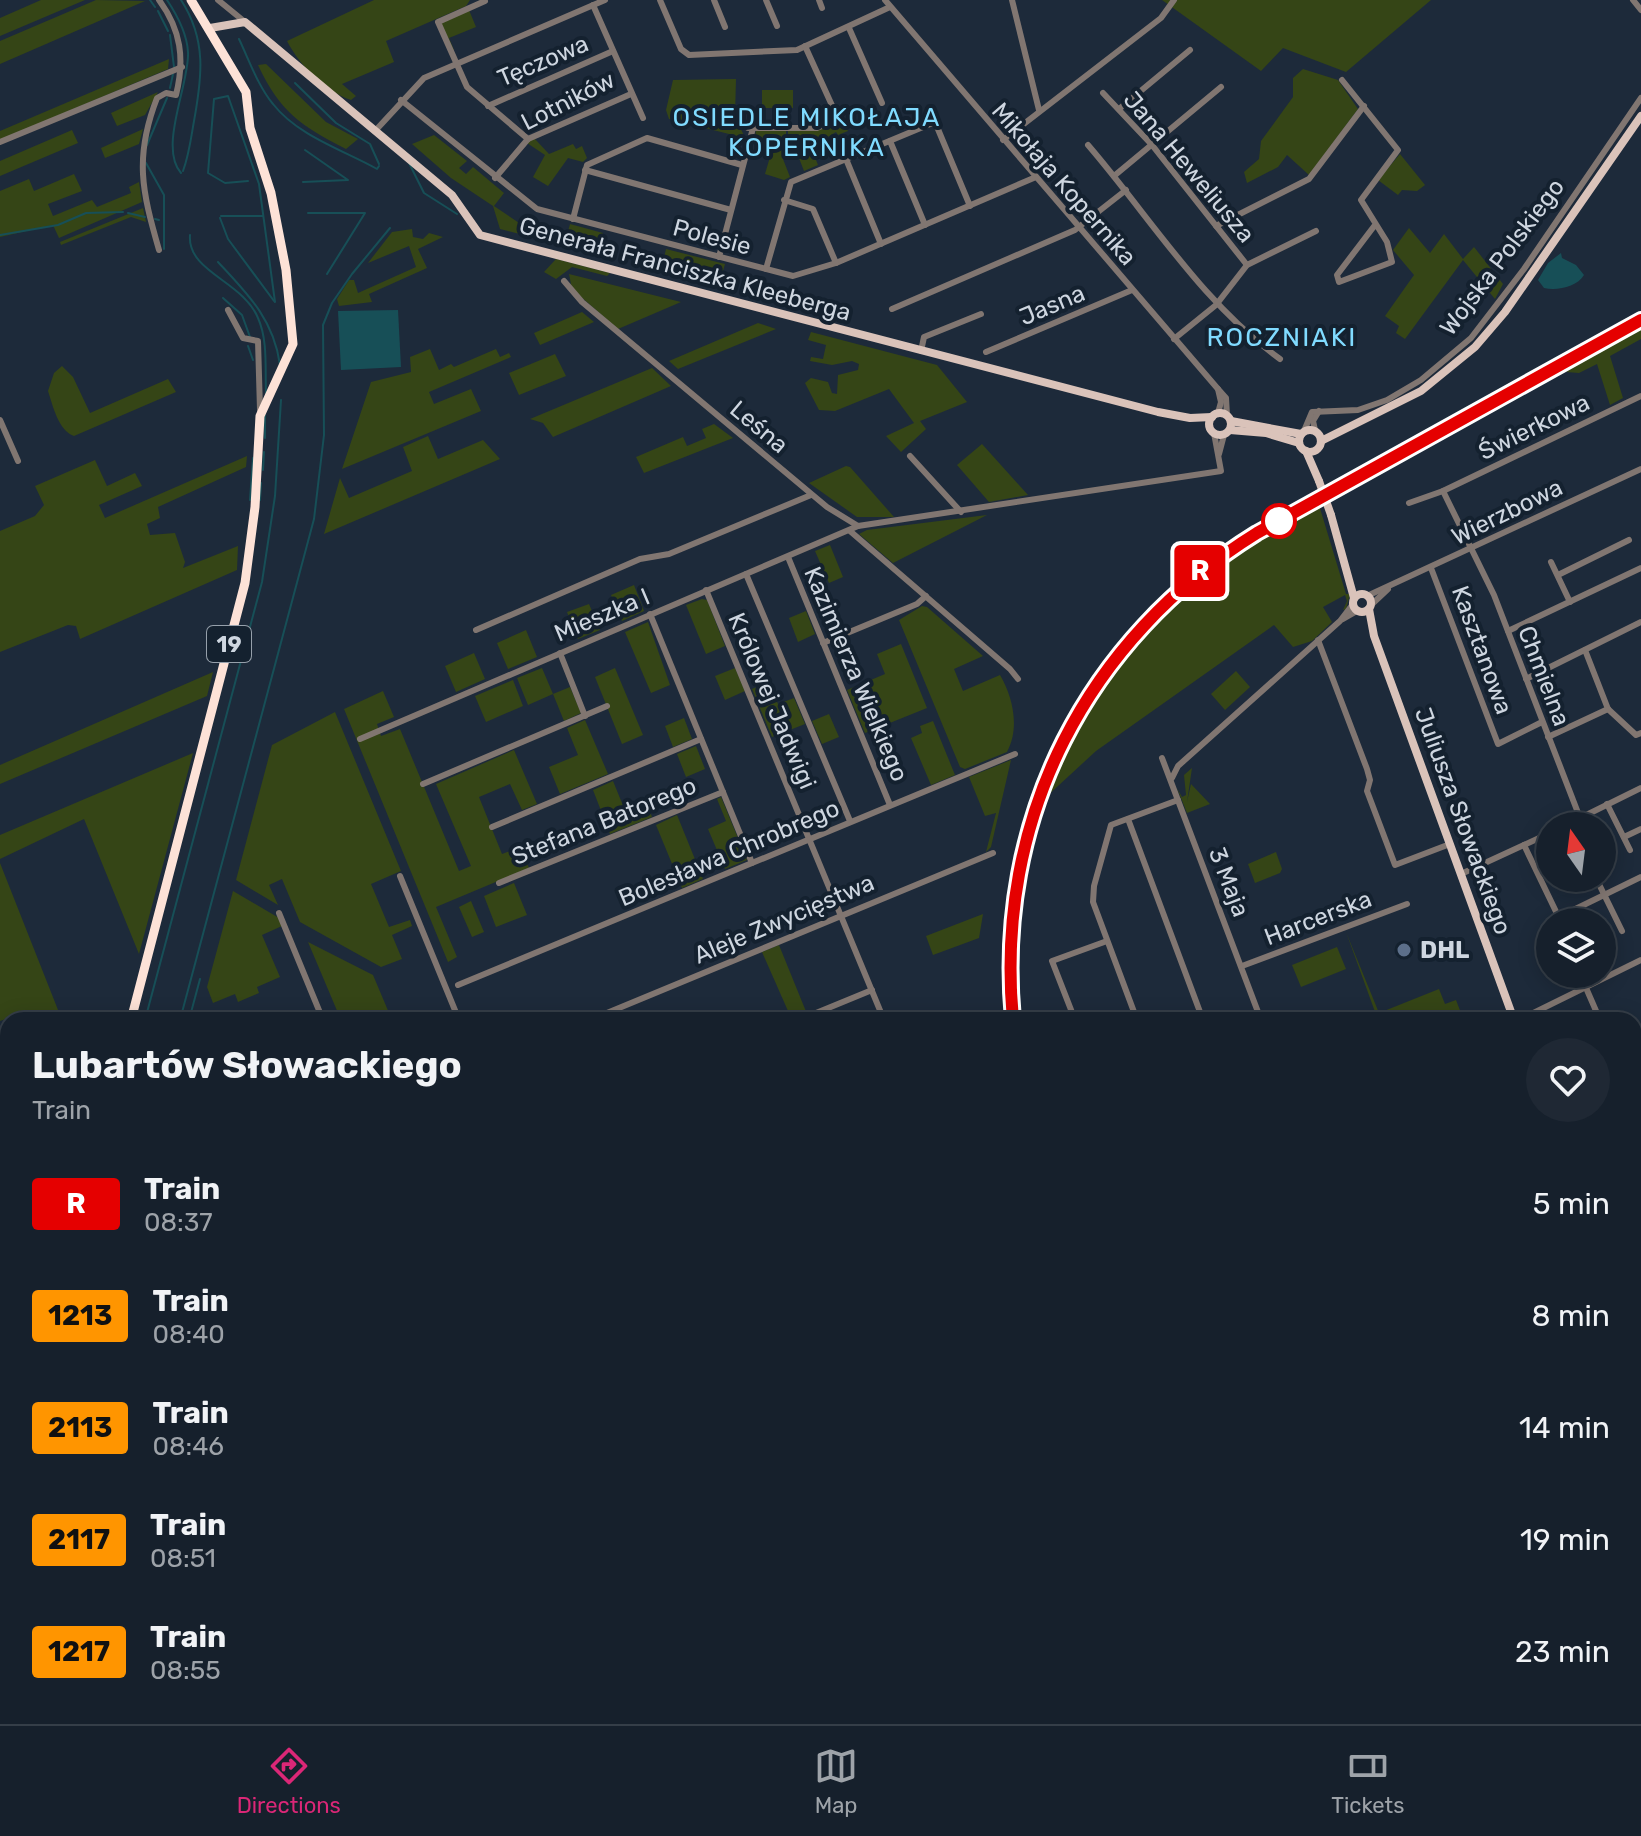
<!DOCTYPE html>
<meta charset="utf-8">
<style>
body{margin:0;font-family:Rubik,sans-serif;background:#1f2834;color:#f1f3f6;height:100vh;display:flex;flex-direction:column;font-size:30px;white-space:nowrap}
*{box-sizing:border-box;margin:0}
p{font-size:26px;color:#9ea3a9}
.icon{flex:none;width:44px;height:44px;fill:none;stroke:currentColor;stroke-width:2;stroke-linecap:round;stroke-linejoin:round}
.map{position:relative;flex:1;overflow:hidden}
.side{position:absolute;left:0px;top:1012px;width:1642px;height:712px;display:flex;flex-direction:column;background:#16202c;border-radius:24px 24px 0 0;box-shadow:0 4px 20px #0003,0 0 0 2px #353e48}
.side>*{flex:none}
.badge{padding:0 16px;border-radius:6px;font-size:28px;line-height:52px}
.needle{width:52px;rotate:346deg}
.buttons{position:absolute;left:1536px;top:812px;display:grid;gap:16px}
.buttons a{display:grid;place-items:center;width:80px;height:80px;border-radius:50%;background:#16202c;box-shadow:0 4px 20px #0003,0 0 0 2px #353e48;font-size:40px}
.map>.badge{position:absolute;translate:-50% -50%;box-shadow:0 0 0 4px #fff}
.round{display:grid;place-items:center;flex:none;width:84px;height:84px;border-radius:42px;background:#1f2834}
.headline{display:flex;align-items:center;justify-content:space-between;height:136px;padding:0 32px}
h1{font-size:38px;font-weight:700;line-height:60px}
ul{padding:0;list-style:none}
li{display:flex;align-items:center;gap:24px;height:112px;padding:0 32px}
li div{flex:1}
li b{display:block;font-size:30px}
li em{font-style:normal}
li .badge{min-width:88px;font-weight:700;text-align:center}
.tabs{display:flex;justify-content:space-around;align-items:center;height:112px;border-top:2px solid #353e48;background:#16202c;font-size:22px;color:#9ea3a9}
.tabs a{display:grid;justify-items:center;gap:4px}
.tabs .active{color:#db2777}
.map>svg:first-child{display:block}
.green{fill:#354516}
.water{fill:#174f57}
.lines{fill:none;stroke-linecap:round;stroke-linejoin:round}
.stream{stroke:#174f57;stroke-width:2}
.minor{stroke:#817671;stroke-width:6}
.major{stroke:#dac3ba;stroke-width:8}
.highway{stroke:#fde2d7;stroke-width:9}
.rail-casing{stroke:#bac3cd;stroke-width:5}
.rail{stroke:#14212f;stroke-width:2;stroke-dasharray:6;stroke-linecap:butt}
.major-bridge{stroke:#dac3ba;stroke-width:8}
.line-casing{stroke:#fff;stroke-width:18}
.line{stroke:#e50000;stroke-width:12}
.stop-dot{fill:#fff;stroke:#e50000;stroke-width:4}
.service-dot{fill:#5c6f8a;stroke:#14212f;stroke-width:3}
.labels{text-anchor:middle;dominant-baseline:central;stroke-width:8;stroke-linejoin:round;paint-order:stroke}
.shield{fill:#14212f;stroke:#96a0ab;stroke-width:2}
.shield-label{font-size:22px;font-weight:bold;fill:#ced6e0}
.street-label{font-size:24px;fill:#ced6e0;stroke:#14212f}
.poi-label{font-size:24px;font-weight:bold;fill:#ced6e0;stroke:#14212f;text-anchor:start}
.neighbourhood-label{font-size:26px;letter-spacing:2px;fill:#80dbff;stroke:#14212f}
</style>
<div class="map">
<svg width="1641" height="1724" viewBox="0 0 1641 1724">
<rect width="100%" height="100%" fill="#1d2a3a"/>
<g class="green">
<polygon points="41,0 85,0 0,36 0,18"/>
<polygon points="96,0 145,1 0,64 0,41"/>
<path d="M374 0H470L466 6 386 41 394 62 342 84 356 96 351 100C325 91 300 66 287 41Z"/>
<polygon points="1162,0 1431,0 1346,72 1283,48 1261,71"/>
<polygon points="469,10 476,27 449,38 454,50 450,50 441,23"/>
<polygon points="169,59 168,69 0,140 0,131"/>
<path d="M266 64 326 122 358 139 346 149C301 126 280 112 258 65Z"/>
<polygon points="1303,69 1338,80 1358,109 1309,175 1287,155 1278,167 1247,183 1244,172 1259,159 1261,141 1293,97 1293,78"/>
<polygon points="736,79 735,116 745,138 669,119 666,110 673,80"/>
<rect x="762" y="90" width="31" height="18"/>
<polygon points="158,92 145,115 117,126 111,113"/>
<polygon points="843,121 848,131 838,135 836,132 811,147 818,165 804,171 797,153 783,159 790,177 784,180 765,174 774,143 755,138 756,130 786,130 786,140 804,141 803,136 788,135 788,130 819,130"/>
<polygon points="143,129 139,144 105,158 101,148"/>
<polygon points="72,130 78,143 0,176 0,161"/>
<polygon points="434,135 467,161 459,168 466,174 473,167 504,193 494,206 528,229 565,242 570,224 603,233 598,254 500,229 493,206 451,178 412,144"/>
<polygon points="534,138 549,154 573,144 576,149 582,146 587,158 583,162 568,158 548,186 533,177 545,155 527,143"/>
<polygon points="1400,154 1425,185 1417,191 1402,190 1398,195 1378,180"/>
<polygon points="74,174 82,191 48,204 53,216 92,200 97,207 131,193 129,187 139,182 142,202 59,238 53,225 0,237 0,191 29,179 34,191"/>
<polygon points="143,208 146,222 131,217 61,245 60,242"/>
<polygon points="1409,228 1430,253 1444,234 1463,259 1474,247 1503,284 1495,299 1463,260 1405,339 1396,333 1399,326 1385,316 1414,275 1393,250"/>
<polygon points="412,229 413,237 423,239 429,233 443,237 418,249 427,268 369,294 372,302 339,306 337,299 349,280 354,280 358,293 416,267 409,246 368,263 392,232"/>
<polygon points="666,249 725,264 719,285 657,270 662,266"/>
<polygon points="556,259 610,273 607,276 572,267 556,279 544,272"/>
<polygon points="569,274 681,302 618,329 572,289"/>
<polygon points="582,312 594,322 540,345 534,333"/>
<polygon points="758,323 776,329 678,369 669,361"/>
<polygon points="1641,326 1641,339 1610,356 1623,398 1610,405 1597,364 1579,373 1566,372"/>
<polygon points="811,332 937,365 967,402 920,421 926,429 901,452 886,436 914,423 889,389 835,411 819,410 805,383 811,378 828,382 832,393 837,394 838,375 858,370 859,364 852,361 832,365 810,361 811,357 823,359 826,345 808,340"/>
<polygon points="430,349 439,370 451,364 454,367 496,349 500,357 509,353 511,357 429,392 434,404 471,389 481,411 342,469 371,382 411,372 410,357"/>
<polygon points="555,354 566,376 519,395 509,373"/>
<path d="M62 366 73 377 90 413 168 379 176 392 74 436C58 430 53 406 48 391L54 373Z"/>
<polygon points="652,368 671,386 553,437 543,423 530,419"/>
<polygon points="714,424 733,438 644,473 636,457 683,437 687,446 706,438 702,429"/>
<polygon points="428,436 438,459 483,440 500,459 324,534 340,478 349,498 412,471 403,447"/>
<polygon points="982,444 1028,495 989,502 957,465"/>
<polygon points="247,456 246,467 158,507 160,518 147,524 150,535 175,533 185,562 183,568 238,546 237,570 80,639 76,626 68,625 0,652 0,531 35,516 44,505 35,486 95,460 107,486 135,473 142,486 99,505 105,518"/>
<polygon points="846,466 850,467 894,517 857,517 809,483"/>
<path d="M1319 505 1346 594H1350L1346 609 1343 610 1347 601 1345 595 1323 607 1332 622 1312 641 1293 647 1274 625 1096 751 1045 798C1115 647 1175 587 1319 505Z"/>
<polygon points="987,515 893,563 859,534 867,530"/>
<polygon points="830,545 843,577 829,583 815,551"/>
<polygon points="634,585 644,611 622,621 611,595"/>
<polygon points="702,599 707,600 725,646 706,654 686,605"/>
<polygon points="589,604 600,630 578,639 567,612"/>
<path d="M922 606 927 607 983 656 954 669 963 691 1000 675C1013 697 1020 728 1007 752L965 769 960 767 899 620Z"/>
<polygon points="806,611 815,634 798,642 789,618"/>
<polygon points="648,622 670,685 651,693 625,632"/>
<polygon points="526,630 537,657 508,669 497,643"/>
<polygon points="901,644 927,708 865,733 847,690 885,674 877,654"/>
<polygon points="474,653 485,679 456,692 445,666"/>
<polygon points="542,668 553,694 570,687 581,713 564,721 553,694 528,705 517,678"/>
<polygon points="615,668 643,735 622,744 595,677"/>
<polygon points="735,668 745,691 725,700 715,676"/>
<polygon points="1236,671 1250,687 1225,710 1211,694"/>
<polygon points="213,672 207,696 0,784 0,765"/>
<polygon points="513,680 523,706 486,722 475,696"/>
<polygon points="768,682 778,704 794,698 805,724 772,737 752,689"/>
<polygon points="383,691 394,717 377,724 381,736 400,729 459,871 471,866 436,784 514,750 537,804 522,810 510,784 479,797 502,854 520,847 529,868 436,907 457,957 448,962 344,709"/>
<polygon points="335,712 401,871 371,884 389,927 410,920 412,926 392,935 402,959 381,967 300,922 282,879 269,885 278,905 236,880 272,745"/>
<polygon points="829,714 839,737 822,744 812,721"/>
<polygon points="684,718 692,739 673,747 665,726"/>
<polygon points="585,720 608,774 560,794 549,767 578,755 567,728"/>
<polygon points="933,721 955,775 931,785 911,738 922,733 920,726"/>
<polygon points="696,746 705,769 686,777 677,754"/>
<polygon points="193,753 139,954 84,819 0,859 0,835"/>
<polygon points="1011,760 991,847 986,852 996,813 985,816 969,777"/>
<polygon points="1192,768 1187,802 1191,784 1210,804 1187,813 1177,788 1182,797 1186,795 1184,775"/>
<polygon points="613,781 624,808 646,800 652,817 610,834 593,790"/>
<polygon points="721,797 747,860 725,869 708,829 726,821 717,799"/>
<polygon points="677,815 703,879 682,888 656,825"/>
<polygon points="1276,852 1282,869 1280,873 1255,883 1248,864"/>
<polygon points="0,863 62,1020 17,1020 15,1016 0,1021"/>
<polygon points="514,883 527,915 496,927 484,896"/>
<polygon points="233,891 279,918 282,926 262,935 280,977 257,987 259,993 238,1002 235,994 213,1003 207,987"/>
<polygon points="471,901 484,932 472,937 459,907"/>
<polygon points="983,914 979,938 933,955 926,936"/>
<polygon points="1346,932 1379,1013 1439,989 1445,1004 1456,1000 1461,1013 1444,1020 1378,1020"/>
<polygon points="308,942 373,975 392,1020 341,1020"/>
<polygon points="779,945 807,1014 792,1020 762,952"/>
<polygon points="1337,947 1346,969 1301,987 1292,965"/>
<polygon points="0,1106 8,1124 8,1209 0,1213"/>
<polygon points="202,1716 321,1716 324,1724 205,1724"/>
<polygon points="851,1716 1072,1716 1030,1724 855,1724"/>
</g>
<g class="water">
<path d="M1561 253 1562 258 1576 265 1584 275C1577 287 1557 291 1544 288L1538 280 1548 263Z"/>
<polygon points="398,310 401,367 341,370 338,311"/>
</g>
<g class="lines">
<g class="stream">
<polyline points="150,0 155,7"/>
<path d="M167 0C177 15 187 33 188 52 190 83 158 147 181 173"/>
<path d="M181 0C207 40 202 77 194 121 191 138 189 155 183 171"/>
<polyline points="158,11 168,31"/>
<polyline points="170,35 174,67"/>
<path d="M239 39C249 60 258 86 273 104 298 136 343 150 377 169L379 166"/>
<polyline points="295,83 336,123 370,144 379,164"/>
<polyline points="170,88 173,74"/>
<polyline points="147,145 167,98"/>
<polyline points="146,163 164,195 164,249"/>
<polyline points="409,163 424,193 457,214"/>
<polyline points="248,181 225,183 208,173 214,99 228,96 259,184 275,302"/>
<polyline points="303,182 348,180 305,150"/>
<polyline points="128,213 145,217"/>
<polyline points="308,213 365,213 327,274"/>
<polyline points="221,216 263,216"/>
<polyline points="220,218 228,239 274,301"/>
<polyline points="155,219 159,220"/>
<polyline points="0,235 58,225 86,213 123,212"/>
<path d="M190 235C187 272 243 281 258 318 268 340 265 369 266 393"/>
<path d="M218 262C248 294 274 320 280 365"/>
<polyline points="223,298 242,315 250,337"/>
<polyline points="248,346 253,360"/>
<polyline points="265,438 265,415"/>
<polyline points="263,470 264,452"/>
<polyline points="250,500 253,458"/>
<polyline points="260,500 261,483"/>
<polyline points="145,1020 262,582 275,496 281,400"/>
<polyline points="180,1020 314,519 324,435 323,325 332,303 352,274 390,228"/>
<polyline points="189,1020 200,979"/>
<polyline points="0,1462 8,1429"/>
</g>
<g class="minor">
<path d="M159 0C181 30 185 59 176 95L166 93 157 98C134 157 142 191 159 250"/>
<polyline points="218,0 245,22"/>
<polyline points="660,0 681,49 689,55 797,50 890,7"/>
<polyline points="714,0 725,27"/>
<polyline points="766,0 777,26"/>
<polyline points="819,0 822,8"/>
<polyline points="885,0 1218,389 1221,402 1218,413"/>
<polyline points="1012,0 1039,110"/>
<polyline points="1633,0 1641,10"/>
<polyline points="485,1 438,22 467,87 528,139"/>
<polyline points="593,5 643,118"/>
<polyline points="849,28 882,103"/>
<polyline points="1342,80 1398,150 1361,200 1387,242 1392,262 1339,282 1337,275 1375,225"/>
<polyline points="1103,93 1152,145 1247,265"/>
<polyline points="401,100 537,209 793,276 836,263 1036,177"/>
<polyline points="488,106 613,51"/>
<polyline points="1119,109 1190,50"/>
<polyline points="748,128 817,128 834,121 835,112 805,46"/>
<polyline points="375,131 424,78 605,0"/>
<polyline points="1003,140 1161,18 1174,0"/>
<polyline points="890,141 925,225"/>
<polyline points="0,142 182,67"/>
<path d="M1088 145C1150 217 1202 303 1280 359"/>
<polyline points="846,159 881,244"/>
<polyline points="585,170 731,210"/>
<polyline points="1114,176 1221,87"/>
<polyline points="495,178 528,139 631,94"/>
<polyline points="784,200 813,209 836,263"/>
<polyline points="573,219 587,165 647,138 742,165"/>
<polyline points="1216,226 1309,179 1364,106"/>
<polyline points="719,257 753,128"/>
<polyline points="766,269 791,182 935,122 970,206"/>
<polyline points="564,281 582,302 827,507 858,526 1221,471 1214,433"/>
<polyline points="892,309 1075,230 1126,190"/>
<polyline points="228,310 243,338 258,341 260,410"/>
<polyline points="1174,339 1216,305 1247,265 1316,231"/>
<polyline points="921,351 924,337 981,314"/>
<polyline points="986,352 1132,290"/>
<polyline points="1218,389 1226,398 1227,415"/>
<polyline points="0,420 18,461"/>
<polyline points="1315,430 1313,421 1319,411"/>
<polyline points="1304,431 1312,412 1358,410 1387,400 1421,380 1471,338 1524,269 1641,98"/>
<polyline points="1219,454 1224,435"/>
<polyline points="910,456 961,512"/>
<polyline points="1443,491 1494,595 1580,818"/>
<polyline points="1409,503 1443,491 1641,396"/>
<polyline points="850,531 1010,669 1018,679"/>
<polyline points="788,557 890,805"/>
<polyline points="1551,562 1570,602"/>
<polyline points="1431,568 1498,744 1542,722"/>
<polyline points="746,574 850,821"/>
<polyline points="1558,575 1629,540"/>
<polyline points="706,590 884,1020"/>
<polyline points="1367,596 1641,469"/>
<polyline points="1371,605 1388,589"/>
<polyline points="650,614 752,863"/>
<polyline points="1343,619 1357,611"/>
<polyline points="476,630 640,559 669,554 811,495"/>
<polyline points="1508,631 1641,568"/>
<polyline points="1318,640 1367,769 1370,780 1367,791 1395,865 1450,844"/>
<polyline points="823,643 917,604 926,596"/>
<polyline points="1585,650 1608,709"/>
<polyline points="560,653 585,716"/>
<polyline points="1526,679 1641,622"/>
<polyline points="1608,709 1636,735 1641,733"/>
<polyline points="1548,737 1608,709"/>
<polyline points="360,739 858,526"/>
<polyline points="1162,758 1261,1020"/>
<polyline points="1172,778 1178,766 1340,621 1353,604"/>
<polyline points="423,784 607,706"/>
<polyline points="1607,804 1630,850"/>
<polyline points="1128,819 1203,1020"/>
<polyline points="1564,826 1641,788"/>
<polyline points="492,827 701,739"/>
<polyline points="1624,837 1641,829"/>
<polyline points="1524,845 1561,922"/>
<polyline points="1461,874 1550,833"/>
<polyline points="400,876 459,1020"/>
<polyline points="1596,878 1622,931"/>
<polyline points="499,883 723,792"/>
<polyline points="279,913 323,1020"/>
<polyline points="1559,917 1641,877"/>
<polyline points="1242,966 1407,904"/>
<polyline points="1580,974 1600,1020"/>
<polyline points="458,985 1015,754"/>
<polyline points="590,1020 993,853"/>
<polyline points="799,1020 872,990"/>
<polyline points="1075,1020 1052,961 1107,941"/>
<polyline points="1137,1020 1093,902 1094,886 1111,825 1178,800"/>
<polyline points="1519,1020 1641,960"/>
<polyline points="1634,1086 1641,1083"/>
<polyline points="0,1269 8,1266"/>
<polyline points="1634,1272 1641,1269"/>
<polyline points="1634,1319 1641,1330"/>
<polyline points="1634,1362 1641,1358"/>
<polyline points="1634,1426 1641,1422"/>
<polyline points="1634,1432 1641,1445"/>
<polyline points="1634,1495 1640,1506"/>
<polyline points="1634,1549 1641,1546"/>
<polyline points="1634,1658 1641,1654"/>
<polyline points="1634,1665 1641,1677"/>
<polyline points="377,1716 380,1724"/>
<polyline points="783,1716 786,1724"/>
<polyline points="1389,1716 1393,1724"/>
<polyline points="1473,1716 1478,1724"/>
<polyline points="1552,1716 1555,1724"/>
<polyline points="1604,1716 1611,1724"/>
<polyline points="96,1724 116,1716"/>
<polyline points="1519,1724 1540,1716"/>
</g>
<g class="major">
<polyline points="210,28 245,22 452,195 480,235 1158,412 1190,418 1212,417"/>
<circle cx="1220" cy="424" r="11"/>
<polyline points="1231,421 1301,434"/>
<circle cx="1310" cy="441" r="11"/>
<polyline points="1230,430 1266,433 1299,443"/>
<polyline points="1321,441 1421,391 1475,347 1505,312 1641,116"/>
<polyline points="1306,451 1319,481"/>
<polyline points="1331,515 1354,598"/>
<circle cx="1362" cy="603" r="9"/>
<polyline points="1369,609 1374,636 1514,1020"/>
<polyline points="1634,1294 1641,1306"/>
</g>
<g class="highway">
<polyline points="131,1020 245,583 255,507 260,416 293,344 286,270 271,193 250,128 246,92 191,0"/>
<polyline points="0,1499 8,1465"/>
</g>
<defs>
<g id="rail">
<path d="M1013 1020C994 819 1087 639 1257 533L1641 320"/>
<polyline points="1367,1716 1371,1724"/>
</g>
</defs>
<use href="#rail" class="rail-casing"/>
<use href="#rail" class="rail"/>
<polyline class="major-bridge" points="1319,481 1331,515"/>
</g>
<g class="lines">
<defs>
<path id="line" d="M1013 1020C994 819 1086 639 1257 533L1641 320"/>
</defs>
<use href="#line" class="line-casing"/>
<use href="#line" class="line"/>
</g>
<circle class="stop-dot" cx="1279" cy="521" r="16"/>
<circle class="service-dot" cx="1404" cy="950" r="8"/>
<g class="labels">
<rect class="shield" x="207" y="626" width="44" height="36" rx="6"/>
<g class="shield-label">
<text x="229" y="644">19</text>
</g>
<g class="street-label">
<text transform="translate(543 61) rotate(-23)">Tęczowa</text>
<text transform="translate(568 101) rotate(-27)">Lotników</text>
<text transform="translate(1189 167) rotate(50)">Jana Heweliusza</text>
<text transform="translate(1064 184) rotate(49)">Mikołaja Kopernika</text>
<text transform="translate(712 237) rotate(15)">Polesie</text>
<text transform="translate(1502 257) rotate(-53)">Wojska Polskiego</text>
<text transform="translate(685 269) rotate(15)">Generała Franciszka Kleeberga</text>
<text transform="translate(1052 305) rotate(-23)">Jasna</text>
<text transform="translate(759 427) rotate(40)">Leśna</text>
<text transform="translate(1534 427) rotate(-26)">Świerkowa</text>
<text transform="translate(1507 512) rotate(-26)">Wierzbowa</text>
<text transform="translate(602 615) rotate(-23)">Mieszka I</text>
<text transform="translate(1482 650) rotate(70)">Kasztanowa</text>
<text transform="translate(856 674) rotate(67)">Kazimierza Wielkiego</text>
<text transform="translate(1544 676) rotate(69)">Chmielna</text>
<text transform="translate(772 701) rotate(67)">Królowej Jadwigi</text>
<text transform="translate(604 821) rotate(-22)">Stefana Batorego</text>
<text transform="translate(1463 821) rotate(70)">Juliusza Słowackiego</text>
<text transform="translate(729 853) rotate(-23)">Bolesława Chrobrego</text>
<text transform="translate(1229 882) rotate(69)">3 Maja</text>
<text transform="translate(1318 918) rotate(-21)">Harcerska</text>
<text transform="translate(784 919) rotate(-23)">Aleje Zwycięstwa</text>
</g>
<g class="poi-label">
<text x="1420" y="950">DHL</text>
</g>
<g class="neighbourhood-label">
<text x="807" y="117">OSIEDLE MIKOŁAJA<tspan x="807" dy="30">KOPERNIKA</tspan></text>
<text x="1282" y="337">ROCZNIAKI</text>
</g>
</g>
</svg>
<div class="buttons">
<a><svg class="needle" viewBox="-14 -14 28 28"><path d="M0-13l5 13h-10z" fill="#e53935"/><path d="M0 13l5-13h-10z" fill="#9ea3a9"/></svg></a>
<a><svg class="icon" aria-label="layers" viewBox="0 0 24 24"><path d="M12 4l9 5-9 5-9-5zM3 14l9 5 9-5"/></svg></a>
</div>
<b class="badge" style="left:1200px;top:571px;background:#e50000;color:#fff">R</b>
<section class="side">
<div class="headline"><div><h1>Lubartów Słowackiego</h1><p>Train</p></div><a class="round"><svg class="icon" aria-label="heart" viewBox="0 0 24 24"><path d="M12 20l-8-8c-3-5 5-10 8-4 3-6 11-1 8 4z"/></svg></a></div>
<ul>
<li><span class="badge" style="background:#e50000;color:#fff">R</span><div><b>Train</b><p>08:37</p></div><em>5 min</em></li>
<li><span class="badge" style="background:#ff9500;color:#111">1213</span><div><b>Train</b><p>08:40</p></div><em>8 min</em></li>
<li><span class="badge" style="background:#ff9500;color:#111">2113</span><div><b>Train</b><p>08:46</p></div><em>14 min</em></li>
<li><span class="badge" style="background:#ff9500;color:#111">2117</span><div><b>Train</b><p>08:51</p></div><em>19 min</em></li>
<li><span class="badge" style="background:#ff9500;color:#111">1217</span><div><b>Train</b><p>08:55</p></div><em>23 min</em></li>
</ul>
</section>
</div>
<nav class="tabs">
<a class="active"><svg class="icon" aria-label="directions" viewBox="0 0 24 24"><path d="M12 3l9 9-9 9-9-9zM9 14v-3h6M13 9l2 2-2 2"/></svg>Directions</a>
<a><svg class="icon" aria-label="map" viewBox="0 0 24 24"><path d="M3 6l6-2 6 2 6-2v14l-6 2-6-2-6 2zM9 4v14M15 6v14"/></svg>Map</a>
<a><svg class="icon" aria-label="tickets" viewBox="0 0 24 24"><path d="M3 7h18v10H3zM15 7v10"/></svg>Tickets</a>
</nav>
